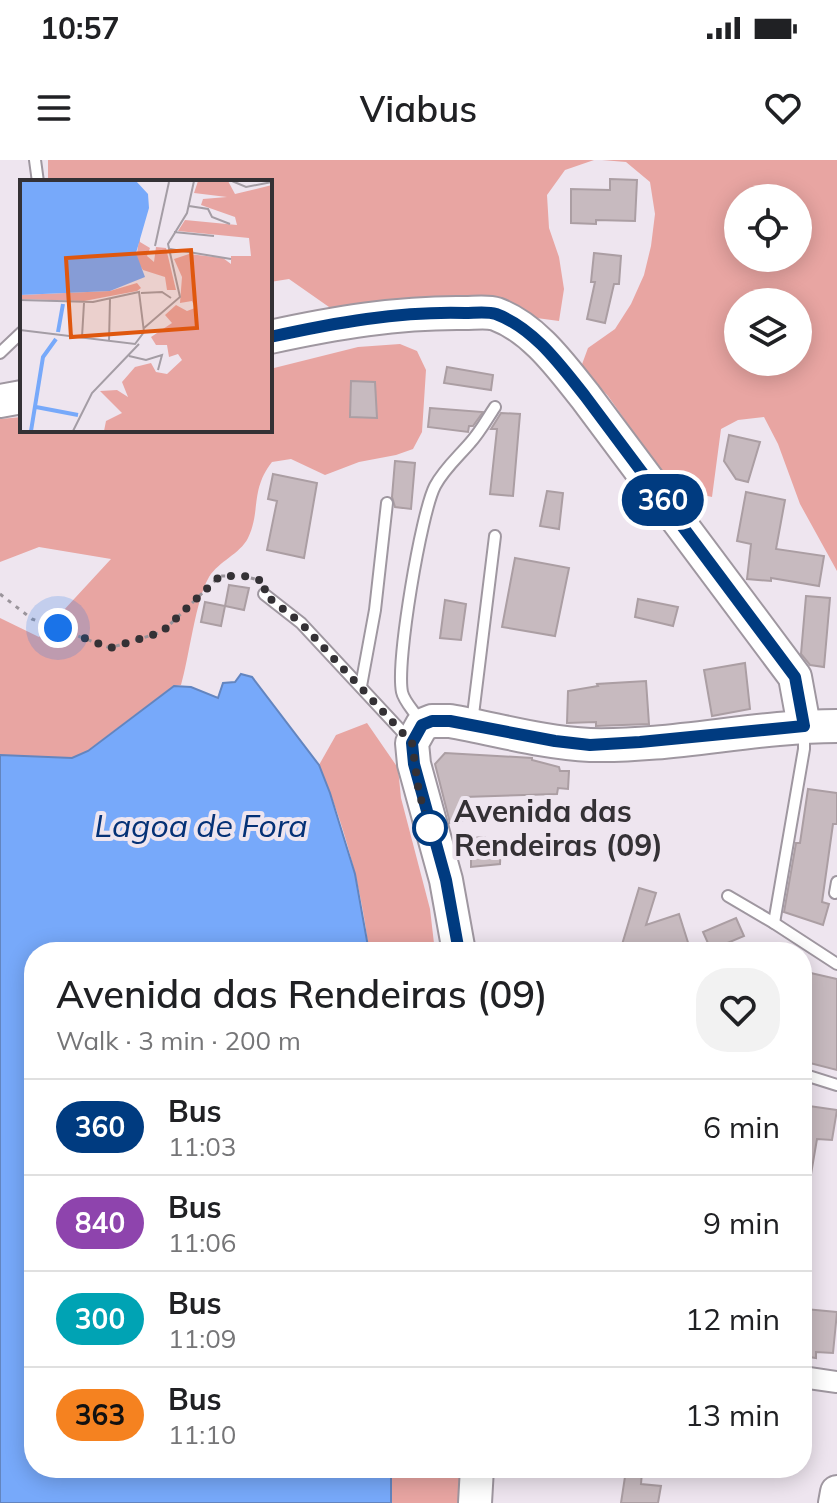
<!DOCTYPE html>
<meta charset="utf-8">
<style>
body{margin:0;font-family:Mulish,sans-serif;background:#f2f2f2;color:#202124;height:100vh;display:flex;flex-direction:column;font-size:30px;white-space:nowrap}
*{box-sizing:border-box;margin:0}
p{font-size:26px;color:#757577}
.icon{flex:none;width:44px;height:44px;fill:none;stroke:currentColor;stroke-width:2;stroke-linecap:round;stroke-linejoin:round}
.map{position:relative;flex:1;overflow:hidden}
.details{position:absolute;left:24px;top:782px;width:788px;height:536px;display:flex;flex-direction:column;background:#fff;border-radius:32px;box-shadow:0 4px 20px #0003}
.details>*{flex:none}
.badge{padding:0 16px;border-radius:26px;font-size:28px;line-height:52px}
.controls{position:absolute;left:724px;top:24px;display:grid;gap:16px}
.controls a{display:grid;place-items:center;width:88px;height:88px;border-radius:50%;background:#fff;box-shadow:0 4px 20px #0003;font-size:40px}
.you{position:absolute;width:40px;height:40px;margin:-20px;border:6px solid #fff;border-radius:50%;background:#1a73e8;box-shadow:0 0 0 12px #1a73e833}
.map>.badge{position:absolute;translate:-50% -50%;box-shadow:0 0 0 4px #fff}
.round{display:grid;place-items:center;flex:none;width:84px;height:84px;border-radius:32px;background:#f2f2f2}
.overview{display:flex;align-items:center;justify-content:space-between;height:136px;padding:0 32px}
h1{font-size:38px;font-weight:600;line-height:60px}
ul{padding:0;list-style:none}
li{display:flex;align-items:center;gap:24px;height:96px;padding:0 32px;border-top:2px solid #e0e0e0}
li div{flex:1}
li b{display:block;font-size:30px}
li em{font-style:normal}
li .badge{min-width:88px;font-weight:700;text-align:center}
.status{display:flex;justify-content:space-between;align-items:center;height:56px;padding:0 40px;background:#fff;direction:ltr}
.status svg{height:22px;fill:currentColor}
header{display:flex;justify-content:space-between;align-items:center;height:104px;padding:0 32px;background:#fff;font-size:36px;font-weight:600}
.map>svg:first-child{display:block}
.green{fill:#e8a5a2;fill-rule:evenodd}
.water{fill:#77a9fa;stroke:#6385bf;stroke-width:2}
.building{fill:#c7babf;stroke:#ab9ea3;stroke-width:2}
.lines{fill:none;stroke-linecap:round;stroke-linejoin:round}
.service-casing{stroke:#9f97a0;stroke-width:14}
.minor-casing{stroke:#9f97a0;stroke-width:24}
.primary-casing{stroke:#9f97a0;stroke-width:36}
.path{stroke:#9a949b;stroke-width:3;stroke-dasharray:4 6;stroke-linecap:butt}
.service{stroke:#fff;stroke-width:10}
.minor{stroke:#fff;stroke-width:20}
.primary{stroke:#fff;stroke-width:32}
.line-casing{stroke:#fff;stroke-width:18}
.line{stroke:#003b80;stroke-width:12}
.walk{stroke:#343135;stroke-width:8;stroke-dasharray:0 14.4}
.stop-dot{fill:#fff;stroke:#003b80;stroke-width:4}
.labels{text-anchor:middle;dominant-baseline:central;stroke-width:8;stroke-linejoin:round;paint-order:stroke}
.stop-label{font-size:30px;font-weight:bold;fill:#343135;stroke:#eee5ef;text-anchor:start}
.water-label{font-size:32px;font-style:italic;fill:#043176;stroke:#eee5ef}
.inset-river{fill:none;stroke:#77a9fa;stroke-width:4}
.inset-road{fill:none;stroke:#a49da5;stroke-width:2}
.view{fill:#df570e;fill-opacity:0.15;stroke:#df570e;stroke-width:4}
.inset-edge{fill:none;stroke:#343135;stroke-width:4}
</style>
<div class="status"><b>10:57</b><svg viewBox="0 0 49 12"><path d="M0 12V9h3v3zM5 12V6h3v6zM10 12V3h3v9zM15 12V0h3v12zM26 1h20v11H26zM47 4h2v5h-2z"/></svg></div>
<header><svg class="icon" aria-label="menu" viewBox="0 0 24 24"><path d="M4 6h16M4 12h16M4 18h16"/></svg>Viabus<svg class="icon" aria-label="heart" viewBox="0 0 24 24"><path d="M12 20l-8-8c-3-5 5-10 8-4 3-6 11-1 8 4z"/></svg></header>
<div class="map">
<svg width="837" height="1343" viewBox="0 0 837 1343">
<rect width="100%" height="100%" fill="#eee5ef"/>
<g class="green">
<polygon points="48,0 594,0 565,10 547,35 549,68 559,97 564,129 559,161 529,157 473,138 441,136 339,154 289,119 270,122 270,22 48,22"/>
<path d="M602 0H837V411L800 344 778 284 764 257 738 260 721 269 712 337 673 328 608 236 581 207 588 188 615 169 631 144 644 115 651 86 655 54 650 22 626 2ZM738 38H798V98H738ZM738 142H798V202H738Z"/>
<path d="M400 184 417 191 426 210 422 272 413 289 396 295 359 302 325 315 291 299 272 302C250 330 261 351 248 378 240 394 219 401 209 417 196 438 189 498 181 525L174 526 164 533 87 591 72 598 0 595V458L39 477 111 399 39 387 0 402V259L22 257V270H270V209L358 187Z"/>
<path d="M367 563 398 608 401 638 430 749 435 792H369C362 728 344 664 319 605L336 575Z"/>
<polygon points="391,1308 461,1308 459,1343 391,1343"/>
</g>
<polygon class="water" points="241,514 252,517 319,605 330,633 355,714 369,792 34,792 34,1308 391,1308 391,1343 0,1343 0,595 72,598 88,591 174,526 191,527 218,538 223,523 235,522"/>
<g class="building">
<polygon points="610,19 637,20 635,61 596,60 596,64 571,63 571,29 610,30"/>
<polygon points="594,93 621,96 619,124 614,124 605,163 587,159 595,122 591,122"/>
<polygon points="447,207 493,215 491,230 444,223"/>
<polygon points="351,221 375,222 377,258 350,257"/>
<polygon points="430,248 483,252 473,266 469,266 468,272 428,267"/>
<polygon points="501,253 520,254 513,336 490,334 497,269 491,269"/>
<polygon points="729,275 760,282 748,322 736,319 724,301"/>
<polygon points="395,301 415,303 411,349 395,347 392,337"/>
<polygon points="273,314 317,323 304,398 267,390 277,341 268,339"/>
<polygon points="547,331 563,333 559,369 540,366"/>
<polygon points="746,332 785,340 776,389 824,396 819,426 771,418 771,421 747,419 751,384 737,381"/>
<polygon points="515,398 569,408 555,476 502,467"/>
<polygon points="229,425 249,428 244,450 225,446"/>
<polygon points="806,436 830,438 824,507 810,505 801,494"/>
<polygon points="638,439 678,447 673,466 635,457"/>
<polygon points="445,440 466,444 461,480 440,478"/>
<polygon points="205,442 225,446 221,466 201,462"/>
<polygon points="745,503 750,549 712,556 704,510"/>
<polygon points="646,521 649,564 596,566 596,562 567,563 568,531 598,526 597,524"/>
<polygon points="445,593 532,598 532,600 559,607 560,611 569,611 568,629 558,628 557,634 464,637 468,659 450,663 435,604"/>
<polygon points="808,629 837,633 837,664 833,664 822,742 829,744 823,765 784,752 796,683 800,683"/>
<polygon points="485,677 486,683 501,683 500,704 471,707 471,678"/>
<polygon points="639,728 656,733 646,765 679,754 691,792 648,792 621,788"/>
<polygon points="736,758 744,776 711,790 703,772"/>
<polygon points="802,811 837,819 837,910 802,901"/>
<polygon points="802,945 837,950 832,980 817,979 810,1020 802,1020"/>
<polygon points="805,1149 837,1152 833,1193 816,1192 816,1198 802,1196"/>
<polygon points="626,1310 642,1312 641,1324 661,1326 658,1343 621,1343"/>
</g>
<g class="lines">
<defs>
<g id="service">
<polyline points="35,0 38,22"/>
<polyline points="0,193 22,172"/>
<polyline points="264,434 301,463 408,578"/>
<polyline points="361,526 375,450 387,343"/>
<path d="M421 563C416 553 404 542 402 532 396 502 421 353 435 326 444 309 458 297 470 283 480 272 487 259 495 247"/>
<polyline points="472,563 495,376"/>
<polyline points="835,733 837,722"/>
<polyline points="728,736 774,763 837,804"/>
<polyline points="774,763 804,589 804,571"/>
<polyline points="802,914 837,925"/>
</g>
<polyline id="minor" points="802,1217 837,1222"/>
<g id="primary">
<path d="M270 177C334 163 399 152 465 153 474 153 487 151 496 154 534 168 561 206 585 236L795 517 804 566"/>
<polyline points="0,241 22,237"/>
<path d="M459 792 446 720 414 604 412 583 422 565 432 561H450C496 569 543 583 590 585 673 587 755 566 837 566"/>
<polyline points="475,1343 477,1308"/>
<polyline points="835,1343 837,1332"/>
</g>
</defs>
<use href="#service" class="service-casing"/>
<use href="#minor" class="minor-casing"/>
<use href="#primary" class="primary-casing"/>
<polyline class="path" points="0,434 32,459 110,488 162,472 220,416 244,416 258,420"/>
<use href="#service" class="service"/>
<use href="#minor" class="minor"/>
<use href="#primary" class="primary"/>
</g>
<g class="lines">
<defs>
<path id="line" d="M270 177C334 163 399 151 465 153 474 153 487 151 496 154 534 168 561 206 585 236L795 517 804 566 640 582 590 585 555 581 450 561H432L422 565 412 583 414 604 446 720 459 792"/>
</defs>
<use href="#line" class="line-casing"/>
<use href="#line" class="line"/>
<polyline class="walk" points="58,468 110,488 162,472 220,416 244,416 266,422 264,434 301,463 412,583 419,633 430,668"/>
</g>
<circle class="stop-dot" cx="430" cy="668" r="16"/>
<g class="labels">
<g class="stop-label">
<text x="454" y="651">Avenida das<tspan x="454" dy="34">Rendeiras (09)</tspan></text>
</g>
<g class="water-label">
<text x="201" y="665">Lagoa de Fora</text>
</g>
</g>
<g transform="translate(20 20)">
<rect width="252" height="252" fill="#eee5ef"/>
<path d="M208 1 215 14 252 5V251H84L86 241 102 233 80 211 97 210 108 217 102 202 115 187 131 183 136 192 147 194 162 180 158 174 149 177 147 165H136L131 157 152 143 145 135 156 125 167 131 175 128 172 121 160 123 162 97 154 79 169 74 203 78 211 84V76H231L229 58 158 51 165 40 217 45 215 37 181 25 183 19 207 17 174 13 178 1ZM120 53V62L130 68 127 76 134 82 136 67 146 68 156 110H147L145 97 123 90 116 80ZM117 103 121 108 117 111 64 121 0 119V115L90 111Z" fill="#e8a5a2"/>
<path d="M0 1H116L128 14 129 28 116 73 125 97 90 111 0 115Z" fill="#77a9fa"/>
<path class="inset-river" d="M38 152 43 124M16 227 58 235M11 251 23 177 36 159"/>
<path class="inset-road" d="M212 1 226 7 252 2M169 26 188 29 192 37 210 44M154 52 194 56M135 66 149 2M150 69 211 79M121 113 142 112 151 118M0 120 73 122 119 112 124 152 115 164 0 150M124 148 160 117 148 64 167 33 174 1M62 157 64 123M89 161 90 119M109 176 126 180 142 175 138 190M53 251 72 213 119 164"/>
<path class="view" d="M171 70 177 148 51 157 46 78Z"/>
<rect width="252" height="252" class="inset-edge"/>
</g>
</svg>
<div class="controls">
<a><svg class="icon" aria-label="locate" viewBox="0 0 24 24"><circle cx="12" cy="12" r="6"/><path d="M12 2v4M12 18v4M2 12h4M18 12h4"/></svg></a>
<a><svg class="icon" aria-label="layers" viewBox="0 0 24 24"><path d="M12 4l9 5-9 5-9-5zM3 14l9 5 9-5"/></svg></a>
</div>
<div class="you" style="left:58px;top:468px"></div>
<b class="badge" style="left:663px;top:340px;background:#003b80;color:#fff">360</b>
<section class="details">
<div class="overview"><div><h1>Avenida das Rendeiras (09)</h1><p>Walk · 3 min · 200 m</p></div><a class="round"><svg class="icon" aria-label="heart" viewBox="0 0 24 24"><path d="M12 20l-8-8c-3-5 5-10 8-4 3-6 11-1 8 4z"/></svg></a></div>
<ul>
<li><span class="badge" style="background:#003b80;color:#fff">360</span><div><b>Bus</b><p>11:03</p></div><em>6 min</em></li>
<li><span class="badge" style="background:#8e44ad;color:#fff">840</span><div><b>Bus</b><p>11:06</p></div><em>9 min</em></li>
<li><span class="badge" style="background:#00a3b4;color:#fff">300</span><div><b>Bus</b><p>11:09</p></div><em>12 min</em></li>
<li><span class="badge" style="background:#f58220;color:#111">363</span><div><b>Bus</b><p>11:10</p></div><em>13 min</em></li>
</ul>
</section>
</div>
